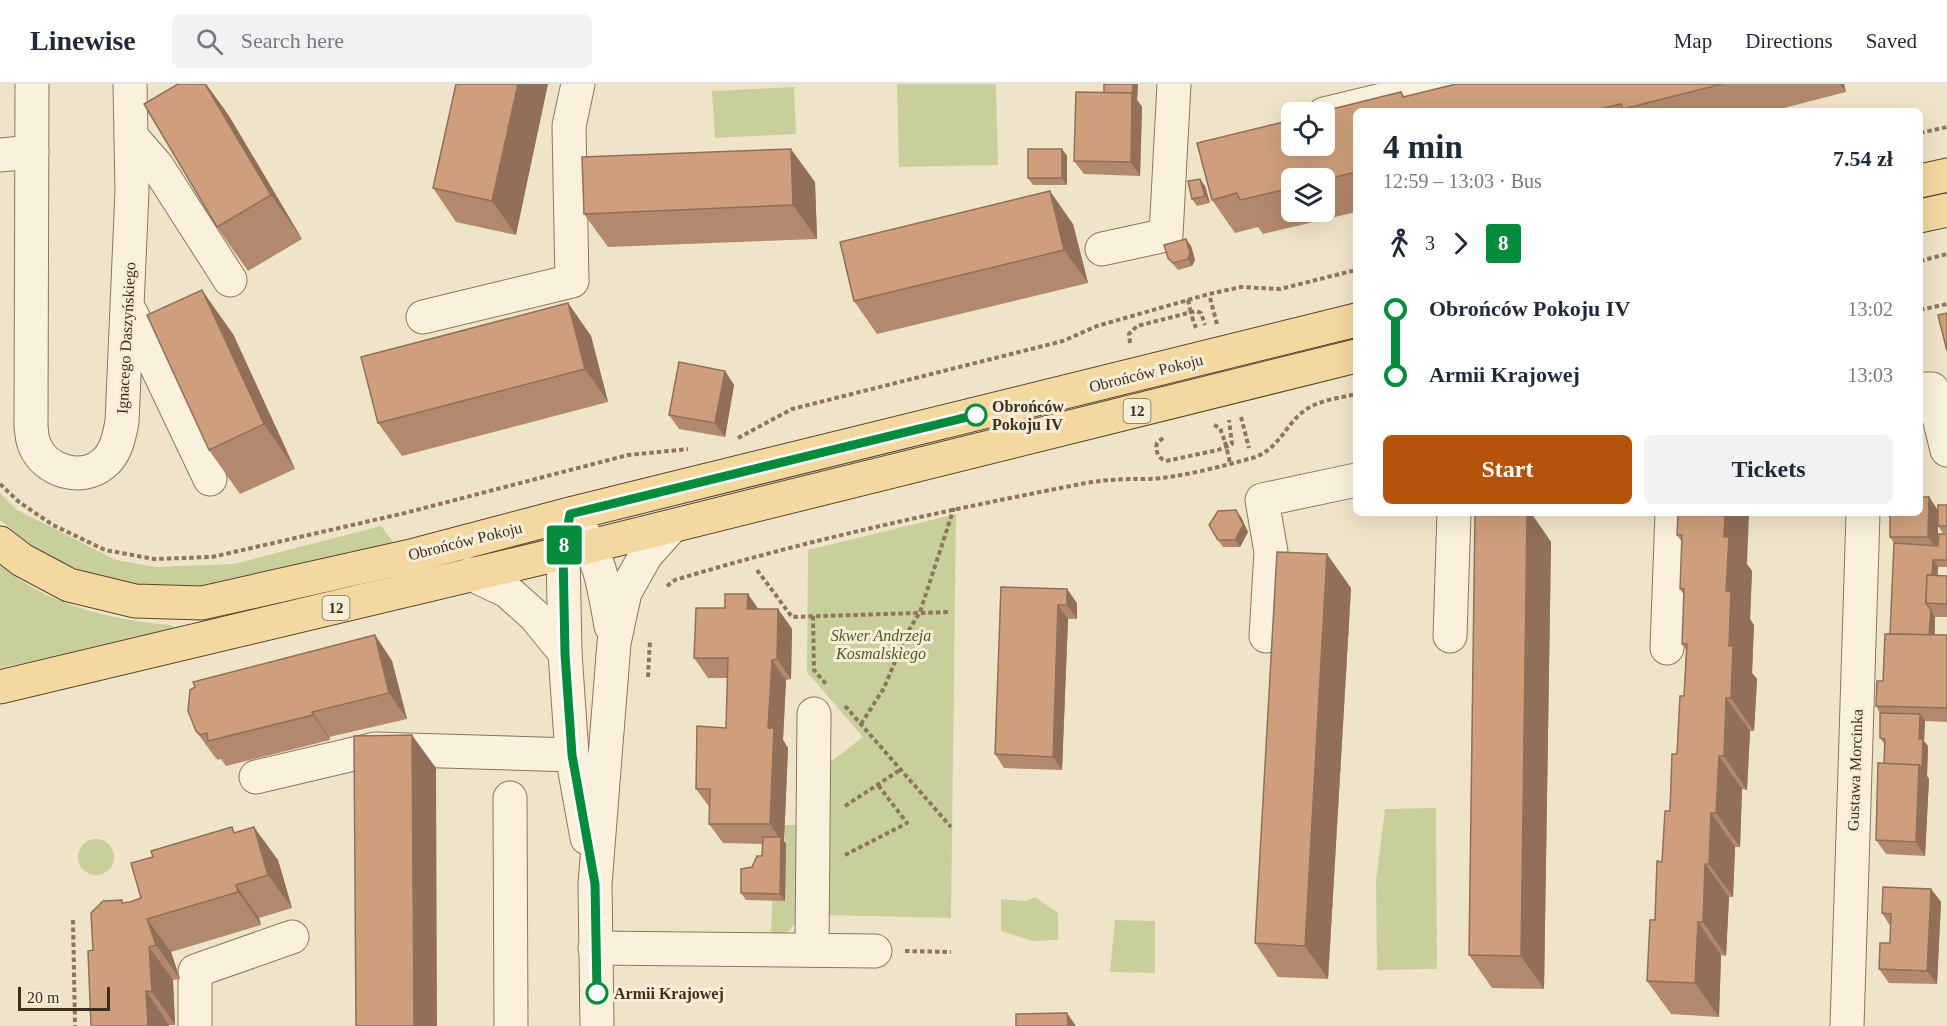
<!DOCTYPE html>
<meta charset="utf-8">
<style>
body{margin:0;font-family:Georgia,serif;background:#f2f2f3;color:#1f2937;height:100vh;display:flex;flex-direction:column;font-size:22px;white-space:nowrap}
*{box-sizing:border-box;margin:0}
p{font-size:20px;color:#747a83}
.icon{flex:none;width:33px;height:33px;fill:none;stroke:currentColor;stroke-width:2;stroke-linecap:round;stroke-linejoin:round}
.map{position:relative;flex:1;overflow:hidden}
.side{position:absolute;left:1353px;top:24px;width:570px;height:408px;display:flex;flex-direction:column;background:#fff;border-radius:9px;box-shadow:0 6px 24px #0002}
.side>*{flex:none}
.badge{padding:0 12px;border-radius:4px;font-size:21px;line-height:39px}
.tools{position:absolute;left:1281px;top:18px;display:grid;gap:12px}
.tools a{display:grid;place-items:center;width:54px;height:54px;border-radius:9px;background:#fff;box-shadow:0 6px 24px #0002;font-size:30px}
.scale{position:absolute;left:18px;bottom:15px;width:92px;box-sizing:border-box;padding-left:6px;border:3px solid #3d2e20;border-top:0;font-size:16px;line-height:21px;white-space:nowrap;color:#3d2e20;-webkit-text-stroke:4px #f7eed8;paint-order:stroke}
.map>.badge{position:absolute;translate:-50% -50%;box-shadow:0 0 0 3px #fff}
.legs{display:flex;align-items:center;gap:9px;height:66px;padding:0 30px;font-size:20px}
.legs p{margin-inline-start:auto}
.head{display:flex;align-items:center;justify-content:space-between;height:102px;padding:0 30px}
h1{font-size:33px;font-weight:700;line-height:45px}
.action{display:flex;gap:12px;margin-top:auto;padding:12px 30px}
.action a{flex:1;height:69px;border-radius:9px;background:#b45309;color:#fff;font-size:24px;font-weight:700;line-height:69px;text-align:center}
.action a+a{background:#f2f2f3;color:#1f2937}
ul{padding:0 30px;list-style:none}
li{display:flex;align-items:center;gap:21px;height:66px;font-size:22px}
li i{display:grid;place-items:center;width:9px;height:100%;margin:0 8px;background:currentColor}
li i::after{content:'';width:15px;height:15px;margin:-8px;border:4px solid;border-radius:50%;background:#fff}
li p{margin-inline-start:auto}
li:first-child i{background:linear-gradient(#0000 50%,currentColor 0)}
li:last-child i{background:linear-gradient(currentColor 50%,#0000 0)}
header{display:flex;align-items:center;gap:36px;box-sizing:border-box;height:84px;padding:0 30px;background:#fff;border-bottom:2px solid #e0e1e3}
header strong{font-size:28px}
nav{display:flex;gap:33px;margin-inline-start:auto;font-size:21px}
.search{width:420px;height:54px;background:#f2f2f3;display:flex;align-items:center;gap:15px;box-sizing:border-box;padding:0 21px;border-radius:9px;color:#747a83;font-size:22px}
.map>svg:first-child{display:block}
.green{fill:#c9cf9b}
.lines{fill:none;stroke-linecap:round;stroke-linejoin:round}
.minor-casing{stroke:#8d765c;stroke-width:35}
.major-casing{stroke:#5b4430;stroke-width:35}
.path{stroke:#8d765c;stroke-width:4;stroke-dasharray:4.5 3;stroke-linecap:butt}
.minor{stroke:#faf1dc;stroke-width:33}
.major{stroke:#f3d9a0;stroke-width:33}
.path-bridge{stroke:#8d765c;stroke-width:4;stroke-dasharray:4.5 3;stroke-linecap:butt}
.wall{fill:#b2896c;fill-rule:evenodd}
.shaded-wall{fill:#916f58}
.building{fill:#cf9f7d;stroke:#916f58;stroke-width:1.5}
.line-1-casing{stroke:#fff;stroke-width:14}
.line-1{stroke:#048b3c;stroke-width:9}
.stop-1-dot{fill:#fff;stroke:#048b3c;stroke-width:3}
.labels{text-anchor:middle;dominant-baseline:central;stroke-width:6;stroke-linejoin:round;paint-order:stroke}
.shield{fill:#f7eed8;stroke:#756857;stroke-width:1.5}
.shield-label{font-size:15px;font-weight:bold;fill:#3d2e20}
.street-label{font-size:16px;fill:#3d2e20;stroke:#f7eed8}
.stop-label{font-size:16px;font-weight:bold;fill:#3d2e20;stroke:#f7eed8;text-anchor:start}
.park-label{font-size:16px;font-style:italic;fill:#4d5a26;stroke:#f7eed8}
</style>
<header>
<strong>Linewise</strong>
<div class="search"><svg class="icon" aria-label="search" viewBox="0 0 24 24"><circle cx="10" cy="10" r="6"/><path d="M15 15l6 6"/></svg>Search here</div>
<nav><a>Map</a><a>Directions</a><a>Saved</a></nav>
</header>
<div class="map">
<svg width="1947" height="942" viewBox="0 0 1947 942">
<rect width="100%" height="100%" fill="#f0e4c8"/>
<g class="green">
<polygon points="897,0 996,0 998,81 899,83"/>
<polygon points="794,3 796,50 715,54 712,7"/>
<path d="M0 409 17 426 116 476 155 483 234 480 381 442 394 459C315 479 221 514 138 503 113 500 58 479 36 465 23 456 12 445 0 436Z"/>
<polygon points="956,430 951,834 823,831 824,683 863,653 807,588 808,466"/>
<path d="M0 481C48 521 111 536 172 541L177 547 0 584Z"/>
<polygon points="1436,724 1437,885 1377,886 1376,796 1385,725"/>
<polygon points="785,741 806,741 799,835 789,847 771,853 772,817 785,817"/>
<circle cx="96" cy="773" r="18"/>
<polygon points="1035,813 1058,829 1058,856 1033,857 1001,847 1001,815 1025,817"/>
<polygon points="1115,836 1155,837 1155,889 1110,888"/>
</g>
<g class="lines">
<defs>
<g id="minor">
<path d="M32 0 31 343C32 349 32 357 35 362 45 387 81 398 103 380 116 370 119 353 122 338L132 107 130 0"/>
<polyline points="1324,30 1448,0"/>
<polyline points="131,52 157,82 230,196"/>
<polyline points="0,71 32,68"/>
<polyline points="1102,165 1166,151 1174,0"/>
<polyline points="131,229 210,395"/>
<polyline points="423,233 572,197 569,42 578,0"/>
<polyline points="1920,305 1932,305 1947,366"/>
<polyline points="570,430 563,469 565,569 572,671 587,754"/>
<path d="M577 439C600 473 604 502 611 542"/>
<polyline points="471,490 507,507 535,532 565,569"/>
<polyline points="1266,552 1271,468 1262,416 1356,396"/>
<polyline points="1450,552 1454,429"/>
<polyline points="1667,564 1672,429"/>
<polyline points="256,693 375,665 572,671"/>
<polyline points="510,714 511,942"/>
<polyline points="595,864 875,867"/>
<polyline points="812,866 814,630"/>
<polyline points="195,942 195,887 292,853"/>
<polyline points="597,942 595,800 614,559 625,508 646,471 671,443"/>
<polyline points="1847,942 1863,429"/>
</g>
<g id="major">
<polyline points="1920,97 1947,91"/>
<polyline points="1920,132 1947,126"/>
<polyline points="0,459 22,476 69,501 135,517 202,519 415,471 570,430 1356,236"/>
<polyline points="0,603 563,469 1356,272"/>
</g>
</defs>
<use href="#minor" class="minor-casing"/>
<use href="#major" class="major-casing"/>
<g class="path">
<polyline points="1920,49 1947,43"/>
<polyline points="1920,177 1947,170"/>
<polyline points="1210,214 1217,240"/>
<polyline points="1188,216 1190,225"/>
<polyline points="1920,226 1947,220"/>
<polyline points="1192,233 1196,244"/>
<polyline points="1130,259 1129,250 1137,242 1196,227 1201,229 1205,241"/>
<polyline points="1241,333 1249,364"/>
<polyline points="1214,341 1220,344 1225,358"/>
<polyline points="738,354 792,325 1063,257 1097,242 1209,210 1241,203 1280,205 1356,186"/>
<path d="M1163 354 1157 359C1155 367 1158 374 1166 377L1218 366 1232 360 1229 336"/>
<polyline points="1227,366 1230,379"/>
<polyline points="0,400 19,418 53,441 105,466 154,475 212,473 405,429 628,371 688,365"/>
<polyline points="757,486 792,533 949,528"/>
<path d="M667 502 675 496C810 455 947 426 1086 399 1109 395 1127 395 1149 395 1177 394 1224 382 1252 374 1279 366 1284 342 1304 327 1318 316 1340 314 1356 310"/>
<polyline points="813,532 814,586 826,600"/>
<polyline points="648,593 650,556"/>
<polyline points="845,622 951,743"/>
<polyline points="861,640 884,604 906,551 920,528 954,424"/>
<polyline points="845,722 900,686"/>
<polyline points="845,771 907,739 878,701"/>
<polyline points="73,836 75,942"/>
<polyline points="905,867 951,868"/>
</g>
<use href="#minor" class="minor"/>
<use href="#major" class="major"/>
<g class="path-bridge">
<polyline points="1190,225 1192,233"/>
<polyline points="1225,358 1227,366"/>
</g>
</g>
<g class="wall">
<polygon points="178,0 206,0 229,32 302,155 248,187 217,143"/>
<polygon points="456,0 516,151 456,138 433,104"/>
<polygon points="1104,0 1138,0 1137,16 1142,23 1140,92 1084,90 1074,77 1104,9"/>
<path d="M1456 0H1844L1846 8 1772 27H1356V128L1263 150 1258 143 1235 149 1212 116 1197 59 1292 36V62H1324V28H1320L1401 8 1405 13ZM1292 94H1324V128H1292Z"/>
<polygon points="1062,65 1067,72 1067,101 1033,101 1028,94"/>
<polygon points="815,98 817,155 608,163 584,130"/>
<polygon points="1205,102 1210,119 1197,122 1192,115"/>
<polygon points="1073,140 1088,199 877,250 854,217"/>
<polygon points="1186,155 1191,162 1195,176 1192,182 1178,186 1168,174"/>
<polygon points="568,219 591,252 608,318 402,372 378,339"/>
<polygon points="233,250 295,385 240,410 209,366"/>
<polygon points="725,287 734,301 725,353 679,345 669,331"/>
<polygon points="1929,413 1938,426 1947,421 1947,449 1943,449 1938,442 1938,462 1947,450 1947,483 1938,483 1937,491 1947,492 1947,533 1935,533 1935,551 1947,551 1947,638 1925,637 1924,657 1928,662 1927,692 1929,695 1925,772 1886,770 1876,756 1884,680 1885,661 1880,654 1880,629 1876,622 1883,597 1890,550 1894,459 1890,453"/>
<polygon points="1475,429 1531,429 1551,458 1544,905 1492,904 1469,871"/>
<polygon points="1678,429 1747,480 1752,487 1750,535 1754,541 1752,589 1757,595 1754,647 1750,647 1747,706 1742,705 1740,763 1735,763 1733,813 1729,813 1726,872 1721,871 1719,933 1671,930 1647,897 1684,612 1686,566 1682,560 1684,511 1680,505 1682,458 1677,451"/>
<polygon points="1241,433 1248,448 1240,463 1223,463 1218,456"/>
<polygon points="1001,503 1077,519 1077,535 1068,535 1062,686 1004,684 995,670"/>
<polygon points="1351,504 1328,895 1278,893 1255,859"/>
<polygon points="759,525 778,525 792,545 791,595 786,596 783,656 788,664 784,757 786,760 785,817 746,816 741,809 752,783 762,772 763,760 723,759 709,740 710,724 696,705 726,644 728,594 708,594 694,574"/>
<polygon points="375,551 392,577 407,635 329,653 330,656 226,682 221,675 218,676 214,672 196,647"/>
<polygon points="236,749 278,776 292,824 259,834 261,841 171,868 180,895 173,896 175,941 169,941 169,942 91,942 93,866 124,819 130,818 141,814"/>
<polygon points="1931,805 1941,818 1937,900 1889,899 1879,885 1890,859 1890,842 1882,829"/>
</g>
<g class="shaded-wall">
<polygon points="205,0 206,0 229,32 302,155 271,111"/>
<polygon points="518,0 548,0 516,151 492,117"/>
<polygon points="1133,0 1138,0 1137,16 1142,23 1140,92 1131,78"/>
<polygon points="1840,0 1844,0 1846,8"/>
<polygon points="791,65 815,98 817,155 793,121"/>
<polygon points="1062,65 1067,72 1067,101 1062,94"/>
<polygon points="1200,95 1205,102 1210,119 1205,112"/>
<polygon points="1050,107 1073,140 1088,199 1064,166"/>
<polygon points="1186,155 1191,162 1195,176 1192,182 1188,175"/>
<polygon points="202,206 233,250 295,385 264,340"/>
<polygon points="568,219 591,252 608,318 585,285"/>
<polygon points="725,287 734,301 725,353 715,339"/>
<polygon points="1929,413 1938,427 1938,467 1928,453"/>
<polygon points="1236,426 1241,433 1248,448 1240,463 1235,456"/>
<polygon points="1527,429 1531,429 1551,458 1544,905 1521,872"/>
<polygon points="1725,429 1749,429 1747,480 1752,487 1750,535 1754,541 1752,589 1757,595 1754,647 1731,614 1724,453"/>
<polygon points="1327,470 1351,504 1328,895 1305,862"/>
<polygon points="1933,476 1938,483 1936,520 1931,519"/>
<polygon points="1067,505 1077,519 1077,535 1067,521"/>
<polygon points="748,510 762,530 747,525"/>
<polygon points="1058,521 1068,535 1062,686 1053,673"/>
<polygon points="778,525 792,545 791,595 777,575"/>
<polygon points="1931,526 1935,533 1934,565 1929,558"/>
<polygon points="375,551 392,577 407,635 389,609"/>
<polygon points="772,576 786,596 783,656 788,664 784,757 786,760 785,817 780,810 781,756 770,740 768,644"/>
<polygon points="1726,614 1750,647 1747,706 1724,672"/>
<polygon points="312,628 329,653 330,656 313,631"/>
<polygon points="1920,630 1925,637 1924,657 1928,662 1927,692 1929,695 1925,772 1916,758"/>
<polygon points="412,651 436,684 437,942 414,942"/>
<polygon points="1719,672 1742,705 1740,763 1716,729"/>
<polygon points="1711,729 1735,763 1733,813 1709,780"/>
<polygon points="254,743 278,776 292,824 268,791"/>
<polygon points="1705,780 1729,813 1726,872 1703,838"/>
<polygon points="236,801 259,834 261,841 238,808"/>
<polygon points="1931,805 1941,818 1937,900 1927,887"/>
<polygon points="147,835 171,868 180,895 156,861"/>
<polygon points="1698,838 1721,871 1719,933 1695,899"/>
<polygon points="149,863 173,896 175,941 152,908"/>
<polygon points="146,907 169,941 169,942 148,942"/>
<polygon points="1067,929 1076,942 1068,942"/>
</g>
<g class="building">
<polygon points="178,0 205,0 271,111 217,143 144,20"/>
<polygon points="456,0 518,0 492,117 433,104"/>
<polygon points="1104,0 1133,0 1132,15 1132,9 1104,9"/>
<polygon points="1456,0 1722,0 1623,25 1621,20 1592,27 1356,27 1356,88 1324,96 1324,94 1292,94 1292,104 1240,116 1237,109 1212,116 1197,59 1292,36 1292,62 1324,62 1324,28 1320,28 1401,8 1403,13"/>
<polygon points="1076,8 1132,9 1131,78 1074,77"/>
<polygon points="791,65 793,121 584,130 582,73"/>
<rect x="1028" y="65" width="34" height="29"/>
<polygon points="1200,95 1205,112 1192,115 1188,97"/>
<polygon points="1050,107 1064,166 854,217 840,158"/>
<polygon points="1186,155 1190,169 1188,175 1173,179 1168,174 1164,161"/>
<polygon points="202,206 264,340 209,366 147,231"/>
<polygon points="568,219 585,285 378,339 361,273"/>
<polygon points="1947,229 1947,267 1938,231"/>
<polygon points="679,278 725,287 715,339 669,331"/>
<polygon points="1920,413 1929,413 1928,453 1890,453 1890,429 1920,429"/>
<rect x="1938" y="421" width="9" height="21"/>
<polygon points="1236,426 1243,441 1235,456 1218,456 1209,441 1218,427"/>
<polygon points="1475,429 1527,429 1521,872 1469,871"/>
<polygon points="1678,429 1725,429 1724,453 1729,453 1726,507 1731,507 1729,562 1733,562 1731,614 1726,614 1724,672 1719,672 1716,729 1711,729 1709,780 1705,780 1703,838 1698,838 1695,899 1647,897 1650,836 1655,836 1657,777 1662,778 1665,727 1670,727 1672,670 1677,670 1680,612 1684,612 1687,560 1682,560 1684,505 1680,505 1682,451 1677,451"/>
<polygon points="1939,450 1947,450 1947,476 1933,476 1932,491 1927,491 1926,519 1931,526 1929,551 1890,550 1894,459 1938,462"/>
<polygon points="1277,468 1327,470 1305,862 1255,859"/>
<polygon points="1927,491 1947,492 1947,520 1926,519"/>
<polygon points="1001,503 1067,505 1067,521 1058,521 1053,673 995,670"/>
<polygon points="725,510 748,510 747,525 778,525 777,575 772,576 768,644 774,644 770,740 709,740 710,705 696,705 697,642 726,644 728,574 694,574 696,524 725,524"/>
<polygon points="1885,550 1947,551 1947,624 1876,622 1877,597 1883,597"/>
<polygon points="375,551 389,609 312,628 313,631 208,657 207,649 200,651 196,647 188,627 190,606 195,603 193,598"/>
<polygon points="1880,629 1920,630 1919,655 1923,655 1922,685 1919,681 1884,680 1885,655 1880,654"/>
<polygon points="412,651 414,942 356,942 354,652"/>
<polygon points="1878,679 1919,681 1916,758 1876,756"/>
<polygon points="232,743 234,749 254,743 268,791 236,801 238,808 147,835 156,861 149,863 152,908 146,907 148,942 153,942 91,942 88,867 93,866 91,829 103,817 122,816 122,819 130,818 141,814 131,779 153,773 151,767"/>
<polygon points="763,753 781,753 780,810 741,809 741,785 752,783 757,772 762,772"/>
<polygon points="1883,803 1931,805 1927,887 1879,885 1880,859 1890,859 1891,830 1882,829"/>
<polygon points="1067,929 1068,942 1016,942 1016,930"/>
</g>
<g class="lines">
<defs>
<polyline id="line-1" points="597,909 595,800 572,671 565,570 563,469 570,430 976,331"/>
</defs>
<use href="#line-1" class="line-1-casing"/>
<use href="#line-1" class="line-1"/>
</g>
<g class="stop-1-dot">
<circle cx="976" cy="331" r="10"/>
<circle cx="597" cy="909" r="10"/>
</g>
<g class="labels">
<g class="shield">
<rect x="1123.5" y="315" width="27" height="24" rx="4.5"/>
<rect x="322.5" y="512" width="27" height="24" rx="4.5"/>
</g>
<g class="shield-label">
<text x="1137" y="327">12</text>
<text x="336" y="524">12</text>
</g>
<g class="street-label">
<text transform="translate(126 254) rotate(-87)">Ignacego Daszyńskiego</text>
<text transform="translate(1146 289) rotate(-14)">Obrońców Pokoju</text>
<text transform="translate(465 457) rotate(-14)">Obrońców Pokoju</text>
<text transform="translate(1855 686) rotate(-88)">Gustawa Morcinka</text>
</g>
<g class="stop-label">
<text x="992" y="322">Obrońców<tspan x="992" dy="18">Pokoju IV</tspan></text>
<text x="614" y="909">Armii Krajowej</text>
</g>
<g class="park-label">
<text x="881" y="551">Skwer Andrzeja<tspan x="881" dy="18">Kosmalskiego</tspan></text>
</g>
</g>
</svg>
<div class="tools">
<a><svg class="icon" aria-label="locate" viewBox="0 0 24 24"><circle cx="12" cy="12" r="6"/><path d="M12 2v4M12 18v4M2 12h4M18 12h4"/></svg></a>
<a><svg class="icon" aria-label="layers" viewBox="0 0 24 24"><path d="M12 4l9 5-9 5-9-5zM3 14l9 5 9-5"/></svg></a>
</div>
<div class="scale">20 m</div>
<b class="badge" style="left:564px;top:461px;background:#048b3c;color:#fff">8</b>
<section class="side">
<div class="head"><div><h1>4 min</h1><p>12:59 – 13:03 · Bus</p></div><b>7.54 zł</b></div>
<div class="legs"><svg class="icon" aria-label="walk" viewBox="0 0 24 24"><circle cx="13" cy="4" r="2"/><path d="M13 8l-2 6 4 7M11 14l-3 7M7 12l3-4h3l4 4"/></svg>3<svg class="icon" aria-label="forward" viewBox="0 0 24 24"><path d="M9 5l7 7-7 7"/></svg><b class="badge" style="background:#048b3c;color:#fff">8</b></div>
<ul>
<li><i style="color:#048b3c"></i><b>Obrońców Pokoju IV</b><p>13:02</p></li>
<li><i style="color:#048b3c"></i><b>Armii Krajowej</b><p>13:03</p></li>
</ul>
<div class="action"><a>Start</a><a>Tickets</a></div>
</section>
</div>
